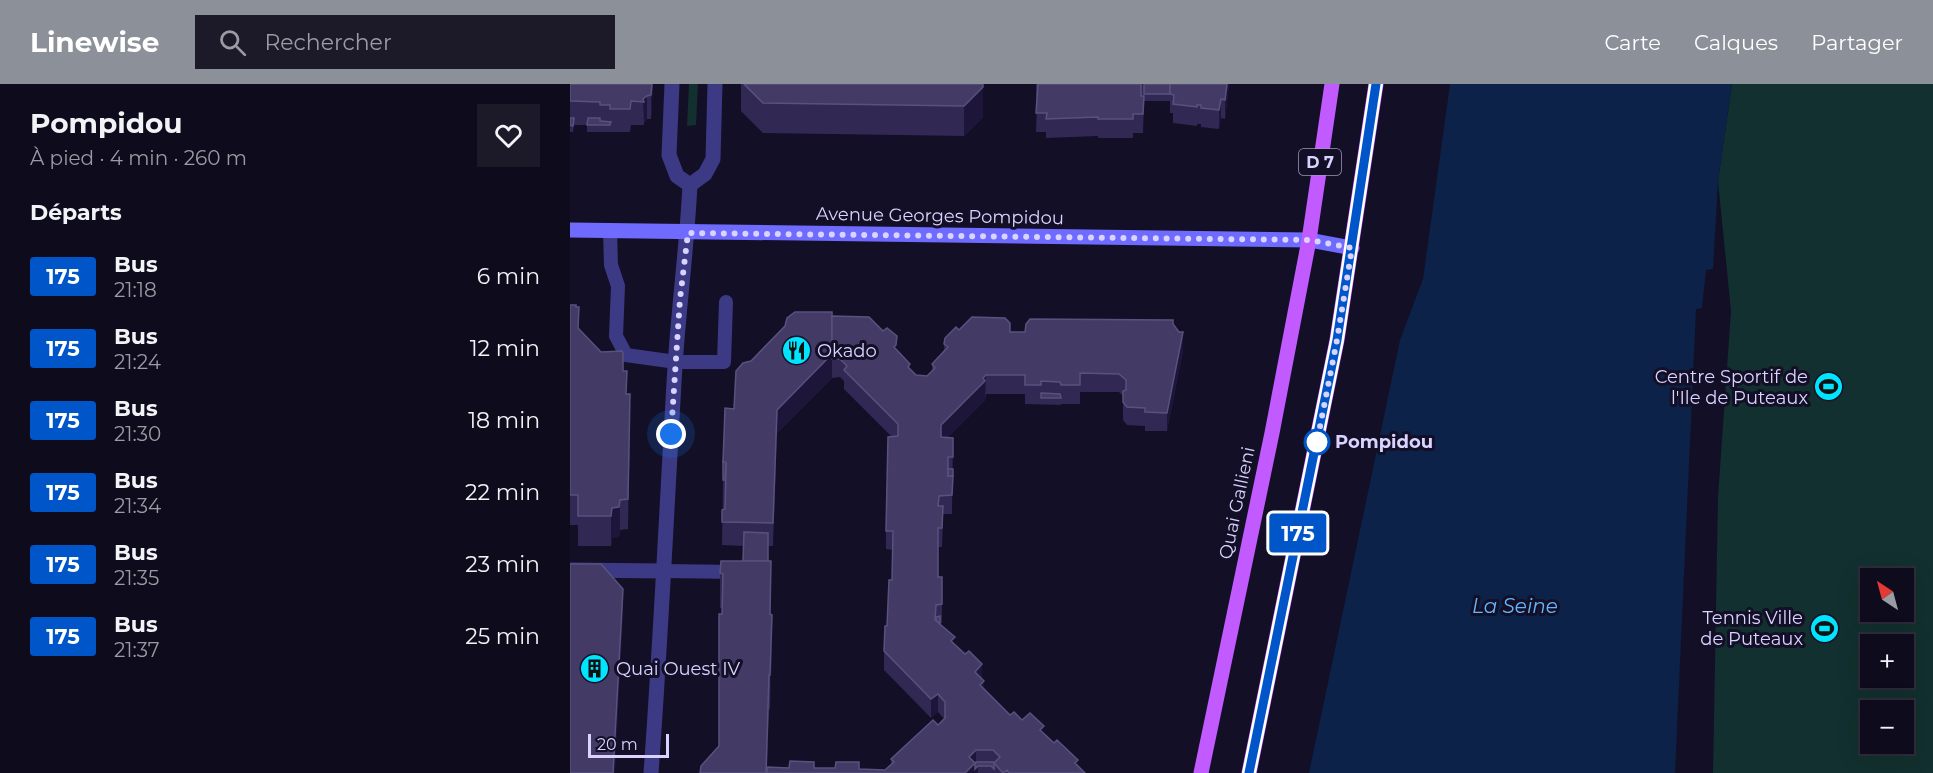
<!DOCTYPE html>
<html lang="fr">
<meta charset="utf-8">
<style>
body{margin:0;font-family:Montserrat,sans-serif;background:#1c1929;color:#f1f3f6;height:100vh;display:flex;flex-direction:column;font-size:22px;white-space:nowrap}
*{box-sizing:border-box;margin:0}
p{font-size:20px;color:#9b9ba3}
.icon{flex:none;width:33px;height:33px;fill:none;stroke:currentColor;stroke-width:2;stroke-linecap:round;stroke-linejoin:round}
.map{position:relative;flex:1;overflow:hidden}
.sheet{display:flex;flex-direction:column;background:#0e0b1c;width:570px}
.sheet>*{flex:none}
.badge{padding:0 12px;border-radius:4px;font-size:21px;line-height:39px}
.needle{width:39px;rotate:324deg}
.controls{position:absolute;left:1290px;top:484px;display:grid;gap:12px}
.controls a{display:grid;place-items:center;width:54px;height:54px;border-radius:0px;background:#0e0b1c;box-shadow:0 6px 24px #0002,0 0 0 2px #2e2b3b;font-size:30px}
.scale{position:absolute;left:18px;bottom:15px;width:81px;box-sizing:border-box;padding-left:6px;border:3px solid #d9d4ff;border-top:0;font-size:16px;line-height:21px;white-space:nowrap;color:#d9d4ff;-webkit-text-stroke:4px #130f26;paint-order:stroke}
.you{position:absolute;width:30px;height:30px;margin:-15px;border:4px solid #fff;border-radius:50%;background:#1a73e8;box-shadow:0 0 0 9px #1a73e833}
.map>.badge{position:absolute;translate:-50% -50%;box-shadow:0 0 0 3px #fff}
h2{padding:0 30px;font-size:22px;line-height:54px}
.round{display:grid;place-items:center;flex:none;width:63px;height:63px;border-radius:0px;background:#1c1929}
.overview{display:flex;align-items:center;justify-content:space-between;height:102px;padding:0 30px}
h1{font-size:28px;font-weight:700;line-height:45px}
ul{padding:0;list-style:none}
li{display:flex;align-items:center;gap:18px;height:72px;padding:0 30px}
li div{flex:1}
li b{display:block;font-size:22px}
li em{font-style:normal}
li .badge{min-width:66px;font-weight:700;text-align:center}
header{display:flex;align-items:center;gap:36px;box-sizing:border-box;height:84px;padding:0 30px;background:#8c9099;color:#fff}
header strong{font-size:28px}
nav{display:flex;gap:33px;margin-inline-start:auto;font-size:21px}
.search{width:420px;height:54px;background:#1c1929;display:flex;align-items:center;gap:15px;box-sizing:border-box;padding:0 21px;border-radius:0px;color:#9b9ba3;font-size:22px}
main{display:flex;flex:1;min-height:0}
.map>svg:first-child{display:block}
.green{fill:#12302f;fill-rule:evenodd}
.water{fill:#0c2248}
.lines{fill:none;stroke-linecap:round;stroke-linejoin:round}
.lane{stroke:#3d3a85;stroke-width:14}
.street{stroke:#3d3a85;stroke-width:15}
.secondary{stroke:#6f6bff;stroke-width:15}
.primary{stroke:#c25bff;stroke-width:15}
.wall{fill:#312854;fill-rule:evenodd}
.shaded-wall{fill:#1d163a}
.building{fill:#433a66;stroke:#5a527e;stroke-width:1.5}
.line-casing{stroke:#fff;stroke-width:14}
.line{stroke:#0055c8;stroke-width:9}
.walk{stroke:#d9d4ff;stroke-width:6;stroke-dasharray:0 10.8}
.stop-dot{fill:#fff;stroke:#0055c8;stroke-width:3}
.labels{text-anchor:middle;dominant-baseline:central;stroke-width:6;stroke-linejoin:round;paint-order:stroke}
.shield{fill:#130f26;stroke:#9e99be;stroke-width:1.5}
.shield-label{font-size:16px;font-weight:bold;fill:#d9d4ff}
.street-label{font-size:18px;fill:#d9d4ff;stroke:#130f26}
.poi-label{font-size:18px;fill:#d9d4ff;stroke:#130f26;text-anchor:start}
.stop-label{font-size:18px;font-weight:bold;fill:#d9d4ff;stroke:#130f26;text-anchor:start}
.water-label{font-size:20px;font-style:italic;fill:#62b6ff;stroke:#130f26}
</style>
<header>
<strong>Linewise</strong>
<div class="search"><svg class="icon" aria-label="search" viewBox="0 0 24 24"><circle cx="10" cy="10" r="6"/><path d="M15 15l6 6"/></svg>Rechercher</div>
<nav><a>Carte</a><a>Calques</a><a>Partager</a></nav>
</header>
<main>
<section class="sheet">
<div class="overview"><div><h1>Pompidou</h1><p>À pied · 4 min · 260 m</p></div><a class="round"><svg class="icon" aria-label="heart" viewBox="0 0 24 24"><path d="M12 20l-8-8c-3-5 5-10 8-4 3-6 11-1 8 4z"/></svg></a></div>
<h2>Départs</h2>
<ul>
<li><span class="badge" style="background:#0055c8;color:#fff">175</span><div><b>Bus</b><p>21:18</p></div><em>6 min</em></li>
<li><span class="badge" style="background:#0055c8;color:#fff">175</span><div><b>Bus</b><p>21:24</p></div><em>12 min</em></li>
<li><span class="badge" style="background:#0055c8;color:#fff">175</span><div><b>Bus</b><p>21:30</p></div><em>18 min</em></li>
<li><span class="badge" style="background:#0055c8;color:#fff">175</span><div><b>Bus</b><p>21:34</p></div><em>22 min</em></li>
<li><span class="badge" style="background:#0055c8;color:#fff">175</span><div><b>Bus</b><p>21:35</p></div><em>23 min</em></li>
<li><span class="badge" style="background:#0055c8;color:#fff">175</span><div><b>Bus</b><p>21:37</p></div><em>25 min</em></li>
</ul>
</section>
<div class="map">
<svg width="1363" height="689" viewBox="0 0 1363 689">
<rect width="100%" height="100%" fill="#130f26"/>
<g class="green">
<polygon points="119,0 128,0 126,41 117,42"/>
<path d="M1162 0H1363V689H1143L1148 413 1161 227 1148 97ZM1300 495H1334V528H1300ZM1300 561H1334V594H1300ZM1300 627H1334V660H1300Z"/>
</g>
<polygon class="water" points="880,0 1162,0 1148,97 1143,185 1136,186 1132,224 1126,225 1105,689 739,689 830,256 853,195"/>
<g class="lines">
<g class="lane">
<polyline points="40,146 41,181 48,202 46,252 56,271 106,278 154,278 156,218"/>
<polyline points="95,487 168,488"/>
</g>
<g class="street">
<polyline points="102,0 99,71 107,92 120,101"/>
<polyline points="120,101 135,90 143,75 145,0"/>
<polyline points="0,486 95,487"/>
<path d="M81 689C91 553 97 417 105 282 109 221 117 161 120 101"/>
</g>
<polyline class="secondary" points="0,146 739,156 782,164"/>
<g class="primary">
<polyline points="631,689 702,349 739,156 762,0"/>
<polyline points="679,689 767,256 806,0"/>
</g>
</g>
<g class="wall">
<polygon points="0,0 83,0 81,35 77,35 74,38 74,41 61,41 60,48 17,48 17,41 4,41 3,48 0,48"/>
<polygon points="171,0 413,0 413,33 394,52 193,49 171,27"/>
<polygon points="466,0 659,0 655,35 651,34 649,45 631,43 631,40 627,40 627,42 603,39 603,29 600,29 600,17 574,17 573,49 563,49 563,54 528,54 528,52 476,54 476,48 466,48 467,14 466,14"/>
<polygon points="0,221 9,245 31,268 53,287 60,340 58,445 50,446 49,453 42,454 41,462 8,462 8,441 0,441"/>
<path d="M262 232 327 266 340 285 346 291 357 292 362 287V280L374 266V260L389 246 455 248 603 240 613 267 597 347H575V342L557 341 553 336V312L549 308H510V320H491V321L455 320V310H416L415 316 378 353 383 354 382 430H373L372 463H368V493H372V539H370L385 561 412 595 414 604 440 631 452 636 474 649 515 689H130L149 662 152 524H150V489L173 477 174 462 152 461 153 396 164 325 181 277ZM262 293V294L270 293 274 297V305L322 353 316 447V465L323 466 322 496 314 567V586L361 634 368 628 374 635 368 641 321 675V680L315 686 197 683 199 625 200 626 202 565 198 477V462H203L207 349 262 294Z"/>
</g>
<g class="shaded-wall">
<polygon points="82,0 83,0 81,35 81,11"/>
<polygon points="413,0 413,33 394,52 394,22"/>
<polygon points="657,0 659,0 655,35 655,16"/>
<polygon points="77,12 77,35 74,38 73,15"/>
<polygon points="651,15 651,34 649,45 649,26"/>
<polygon points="262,228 262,294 207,349 203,462 207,326"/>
<polygon points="613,248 613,267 597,347 597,329"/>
<polygon points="416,291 415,316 371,360 371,341"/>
<polygon points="60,310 60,340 58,445 58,415"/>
<polygon points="50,416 50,446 49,453 42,454 41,462 41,432 42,424"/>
<polygon points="53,505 53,535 45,689 43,689"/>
<polygon points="202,531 202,565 200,626 200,591"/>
<polygon points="412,580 412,598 414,597 414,616 405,588"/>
<polygon points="199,591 197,689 196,689"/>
<polygon points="368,610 368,628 361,634 361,615"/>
<polygon points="406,666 406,683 408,682 408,689 395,689 399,673"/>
</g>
<g class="building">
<polygon points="0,0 82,0 81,11 77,12 73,15 74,18 61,17 60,25 40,25 40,21 30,21 30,18 0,17"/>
<polygon points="174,0 413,0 413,3 394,22 193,19"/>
<polygon points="468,0 571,0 571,12 574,12 573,30 563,30 563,35 528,35 528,33 476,35 477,29 466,29"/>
<rect x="574" y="0" width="26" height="10"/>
<polygon points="600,0 657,0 655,16 651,15 649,26 631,24 631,21 627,21 627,23 603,20 604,11 600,10"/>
<polygon points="0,34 4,34 3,42 0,41"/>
<polygon points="18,34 30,34 30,37 41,38 40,41 17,41"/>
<polygon points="0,221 6,221 6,223 9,223 8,244 31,268 52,267 53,269 53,287 57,287 56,310 60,310 58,415 50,416 49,423 42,424 41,432 8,432 8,411 0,411"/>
<polygon points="225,228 262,228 262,270 207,326 203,439 152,438 152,426 155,425 156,386 156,379 153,378 155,324 164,325 166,287 173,279 181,277 215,242 217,234"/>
<polygon points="262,232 299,233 313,247 317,244 327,252 326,261 324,263 340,280 338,283 346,291 357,292 365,284 362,280 378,263 374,260 375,254 386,243 389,246 402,233 435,234 440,239 440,248 455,248 456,240 460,235 603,236 603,240 609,248 613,248 597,329 575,328 575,324 557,323 553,318 553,307 556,306 556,296 549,290 510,289 510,301 491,301 490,298 471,297 471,301 455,301 455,291 416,291 413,294 415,297 371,341 371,353 383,354 383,373 378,373 378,392 383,392 382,411 369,412 368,422 373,422 372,444 368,444 368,493 372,493 372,520 366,521 365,536 385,553 381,557 395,570 399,567 412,580 405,588 414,597 410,601 440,631 444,628 452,636 460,629 474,642 470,646 484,659 487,656 508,676 505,679 515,689 439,689 437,686 433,689 424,679 430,673 423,666 406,666 399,673 405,679 395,689 197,689 197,683 219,684 220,677 244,678 244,684 265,684 266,678 289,678 289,685 315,686 324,678 321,675 363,636 368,641 375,634 375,618 368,610 361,615 314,567 315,542 317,542 319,496 322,496 323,447 316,447 318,353 328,352 328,340 274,286 277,282 270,275 262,275"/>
<polygon points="471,309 490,310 491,314 471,314"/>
<polygon points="153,377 156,379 155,396 153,396"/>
<rect x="378" y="385" width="5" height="7"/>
<polygon points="174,448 198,449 198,477 173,477"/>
<polygon points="151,477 201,477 200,530 202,531 200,591 199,591 196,689 130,689 131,682 149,662 149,530 152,530 153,490 150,489"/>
<polygon points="0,480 31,480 53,505 43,689 0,689"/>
<polygon points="370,532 370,540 366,536 366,533"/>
<polygon points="406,678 423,678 424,679 424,685 421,682 408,682 405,685 405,679"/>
</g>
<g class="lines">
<defs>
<polyline id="line" points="679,689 767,256 806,0"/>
</defs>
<use href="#line" class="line-casing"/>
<use href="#line" class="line"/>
<polyline class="walk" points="101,350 110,215 118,149 739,156 782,164 767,256 747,358"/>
</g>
<defs>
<symbol id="restaurant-disc" viewBox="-11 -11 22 22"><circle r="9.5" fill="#00e5ff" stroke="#130f26"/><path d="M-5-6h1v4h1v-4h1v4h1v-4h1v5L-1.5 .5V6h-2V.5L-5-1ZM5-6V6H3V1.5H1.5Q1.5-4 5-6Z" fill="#111"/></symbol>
<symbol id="stadium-disc" viewBox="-11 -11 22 22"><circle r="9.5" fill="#00e5ff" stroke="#130f26"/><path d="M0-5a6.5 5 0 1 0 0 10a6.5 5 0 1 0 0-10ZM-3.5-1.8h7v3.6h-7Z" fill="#111"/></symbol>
<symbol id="building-disc" viewBox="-11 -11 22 22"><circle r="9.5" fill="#00e5ff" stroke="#130f26"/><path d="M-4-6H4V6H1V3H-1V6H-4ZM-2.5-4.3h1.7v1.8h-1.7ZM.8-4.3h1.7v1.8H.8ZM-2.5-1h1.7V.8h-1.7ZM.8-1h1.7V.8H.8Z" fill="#111"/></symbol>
</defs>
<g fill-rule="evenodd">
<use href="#restaurant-disc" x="210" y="250" width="33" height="33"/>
<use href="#stadium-disc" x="1242" y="286" width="33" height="33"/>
<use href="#stadium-disc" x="1238" y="528" width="33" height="33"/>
<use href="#building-disc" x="8" y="568" width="33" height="33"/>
</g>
<circle class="stop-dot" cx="747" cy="358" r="12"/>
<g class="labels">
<rect class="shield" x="729" y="65" width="42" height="26" rx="4.5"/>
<g class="shield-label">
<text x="750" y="78">D 7</text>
</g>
<g class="street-label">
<text transform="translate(370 132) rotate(1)">Avenue Georges Pompidou</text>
<text transform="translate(667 419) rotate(-78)">Quai Gallieni</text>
</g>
<g class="poi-label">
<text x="247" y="267">Okado</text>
<text x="1238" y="293" text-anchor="end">Centre Sportif de<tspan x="1238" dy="21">l'Ile de Puteaux</tspan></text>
<text x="1233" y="534" text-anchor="end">Tennis Ville<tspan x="1233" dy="21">de Puteaux</tspan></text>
<text x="46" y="585">Quai Ouest IV</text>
</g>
<g class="stop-label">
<text x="765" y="358">Pompidou</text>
</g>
<g class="water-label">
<text x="945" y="522">La Seine</text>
</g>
</g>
</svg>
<div class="controls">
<a><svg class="needle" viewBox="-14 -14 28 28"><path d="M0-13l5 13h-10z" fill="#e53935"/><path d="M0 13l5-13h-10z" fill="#9b9ba3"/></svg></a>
<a>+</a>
<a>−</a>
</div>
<div class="scale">20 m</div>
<div class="you" style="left:101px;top:350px"></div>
<b class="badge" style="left:728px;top:449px;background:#0055c8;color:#fff">175</b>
</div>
</main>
